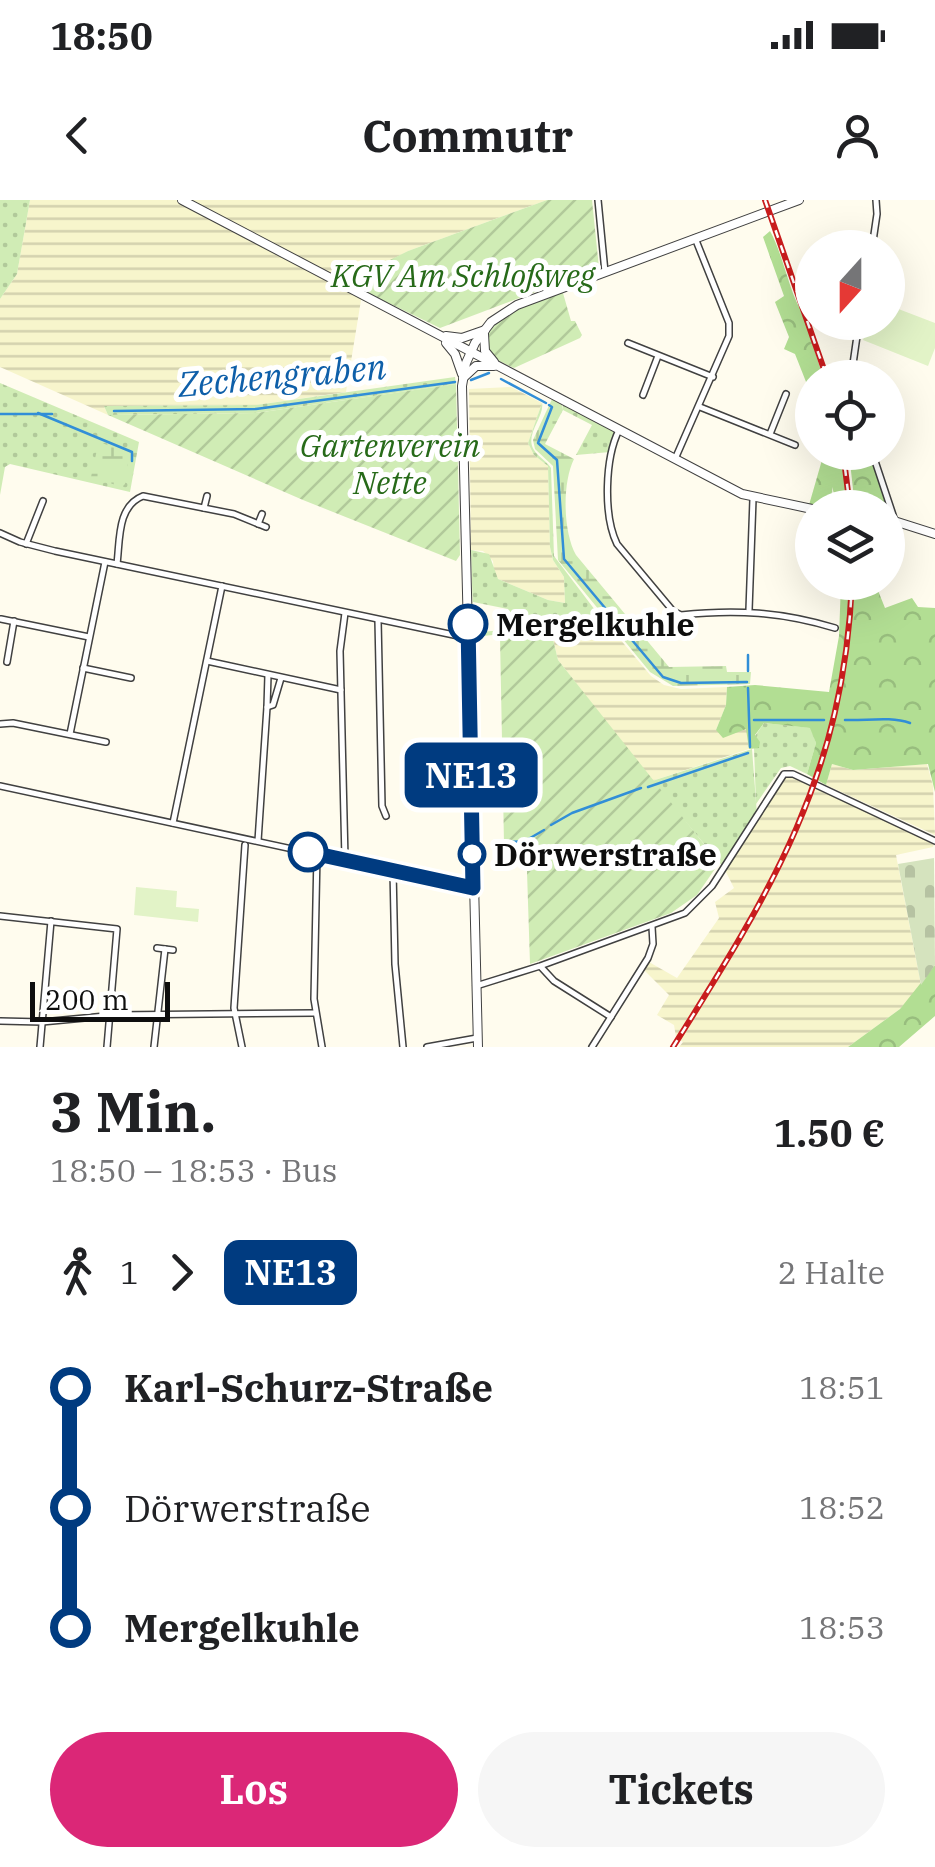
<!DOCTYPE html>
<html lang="de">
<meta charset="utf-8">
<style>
body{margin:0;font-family:"IBM Plex Serif",serif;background:#f6f6f6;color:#202124;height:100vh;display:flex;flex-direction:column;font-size:38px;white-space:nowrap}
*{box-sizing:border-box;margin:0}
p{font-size:32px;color:#757577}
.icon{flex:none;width:55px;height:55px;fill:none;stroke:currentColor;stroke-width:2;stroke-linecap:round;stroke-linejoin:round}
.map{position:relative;height:847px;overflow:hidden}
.details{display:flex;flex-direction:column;background:#fff;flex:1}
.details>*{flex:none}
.badge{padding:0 20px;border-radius:15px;font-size:35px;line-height:65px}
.needle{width:65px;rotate:201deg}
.fabs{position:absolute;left:795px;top:30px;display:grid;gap:20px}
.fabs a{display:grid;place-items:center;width:110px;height:110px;border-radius:50%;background:#fff;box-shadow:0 10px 40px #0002;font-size:50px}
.scale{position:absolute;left:30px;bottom:25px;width:140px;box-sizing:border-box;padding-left:10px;border:5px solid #0e0e0e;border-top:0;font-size:28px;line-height:35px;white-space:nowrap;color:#0e0e0e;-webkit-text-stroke:8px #fff;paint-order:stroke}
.map>.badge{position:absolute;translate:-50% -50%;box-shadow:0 0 0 5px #fff}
.legs{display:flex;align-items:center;gap:15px;height:110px;padding:0 50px;font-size:32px}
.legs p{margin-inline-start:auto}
.headline{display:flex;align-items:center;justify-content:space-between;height:170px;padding:0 50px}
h1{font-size:55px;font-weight:700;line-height:75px}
.button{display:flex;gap:20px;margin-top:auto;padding:20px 50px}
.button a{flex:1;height:115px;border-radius:60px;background:#db2777;color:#fff;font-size:40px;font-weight:700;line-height:115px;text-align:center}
.button a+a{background:#f6f6f6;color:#202124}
ul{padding:0 50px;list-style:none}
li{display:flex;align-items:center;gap:35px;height:120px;font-size:38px}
li i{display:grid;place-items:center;width:15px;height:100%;margin:0 12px;background:currentColor}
li i::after{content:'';width:25px;height:25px;margin:-12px;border:8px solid;border-radius:50%;background:#fff}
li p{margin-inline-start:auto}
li:first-child i{background:linear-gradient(#0000 50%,currentColor 0)}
li:last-child i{background:linear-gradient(currentColor 50%,#0000 0)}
.status{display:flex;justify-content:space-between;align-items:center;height:70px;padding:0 50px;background:#fff;direction:ltr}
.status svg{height:28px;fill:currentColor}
header{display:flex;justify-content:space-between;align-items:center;height:130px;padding:0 50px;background:#fff;font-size:45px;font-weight:700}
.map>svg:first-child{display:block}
.farmland{fill:url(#farmland-rules)}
.grass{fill:url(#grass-dots)}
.forest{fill:url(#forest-crowns)}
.wetland{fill:url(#wetland-marsh)}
.cemetery{fill:url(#cemetery-stones)}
.garden{fill:url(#garden-furrows)}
.pitch{fill:#e2f3c7}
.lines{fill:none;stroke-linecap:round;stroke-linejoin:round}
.stream{stroke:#318ed7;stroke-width:2.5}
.minor-casing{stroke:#414141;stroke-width:8}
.tertiary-casing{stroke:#414141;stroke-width:10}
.minor{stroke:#fff;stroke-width:5}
.tertiary{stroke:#fff;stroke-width:8}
.rail-casing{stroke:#c81c1d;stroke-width:6}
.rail{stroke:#fff;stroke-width:2.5;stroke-dasharray:8;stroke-linecap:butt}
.line-1-casing{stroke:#fff;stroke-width:22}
.line-1{stroke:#003b80;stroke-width:15}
.stop-1-dot{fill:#fff;stroke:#003b80;stroke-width:5}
.labels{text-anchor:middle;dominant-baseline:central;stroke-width:10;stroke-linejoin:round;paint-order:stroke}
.park-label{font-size:32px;font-style:italic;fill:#276a19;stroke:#fff}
.stop-label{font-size:32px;font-weight:bold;fill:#0e0e0e;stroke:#fff;text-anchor:start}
.water-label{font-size:35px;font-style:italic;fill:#0e5fa9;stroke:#fff}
</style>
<div class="status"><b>18:50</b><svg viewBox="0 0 49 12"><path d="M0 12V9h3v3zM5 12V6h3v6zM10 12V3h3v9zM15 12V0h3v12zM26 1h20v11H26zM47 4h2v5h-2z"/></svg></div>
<header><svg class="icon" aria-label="back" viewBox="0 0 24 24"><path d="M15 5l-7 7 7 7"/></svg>Commutr<svg class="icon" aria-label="person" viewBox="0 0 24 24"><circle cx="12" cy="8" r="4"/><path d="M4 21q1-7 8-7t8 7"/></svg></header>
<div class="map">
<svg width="935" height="847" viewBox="0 0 935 847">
<defs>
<pattern id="farmland-rules" width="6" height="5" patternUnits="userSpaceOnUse" patternTransform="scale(2.5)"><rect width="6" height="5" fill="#f7f5cc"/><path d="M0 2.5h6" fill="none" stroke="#d3d1ae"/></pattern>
<pattern id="grass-dots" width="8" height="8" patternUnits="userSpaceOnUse" patternTransform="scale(2.5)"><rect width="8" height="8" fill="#d0ecb5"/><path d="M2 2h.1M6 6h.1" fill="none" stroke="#b1c99a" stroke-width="1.8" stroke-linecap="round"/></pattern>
<pattern id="forest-crowns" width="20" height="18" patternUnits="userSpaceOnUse" patternTransform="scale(2.5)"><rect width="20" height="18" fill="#b2de93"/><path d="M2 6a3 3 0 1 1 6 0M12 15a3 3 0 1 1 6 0" fill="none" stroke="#98bd7e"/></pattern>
<pattern id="wetland-marsh" width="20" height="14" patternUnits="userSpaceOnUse" patternTransform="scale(2.5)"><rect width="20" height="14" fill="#d0ecb5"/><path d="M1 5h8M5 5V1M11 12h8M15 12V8" fill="none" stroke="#b1c99a"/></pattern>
<pattern id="cemetery-stones" width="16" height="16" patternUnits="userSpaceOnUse" patternTransform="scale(2.5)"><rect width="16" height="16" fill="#d5e3be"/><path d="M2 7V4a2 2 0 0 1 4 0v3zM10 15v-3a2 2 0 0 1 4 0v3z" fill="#b6c2a2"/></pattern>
<pattern id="garden-furrows" width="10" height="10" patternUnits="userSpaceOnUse" patternTransform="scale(2.5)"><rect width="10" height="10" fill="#d0ecb5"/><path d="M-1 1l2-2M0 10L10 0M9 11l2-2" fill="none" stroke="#b1c99a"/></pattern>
</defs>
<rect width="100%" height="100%" fill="#fffcee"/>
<g class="farmland">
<polygon points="30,0 547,0 408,51 386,63 371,77 362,94 346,192 256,205 104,206 108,215 0,167 0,99 17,74"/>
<polygon points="511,187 542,203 528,243 534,255 548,266 550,347 553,360 564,377 565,403 548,400 498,379 494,375 493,361 483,351 471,350 469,189"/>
<polygon points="587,427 614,432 651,476 664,485 681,489 727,487 726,505 716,530 747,529 749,549 652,581 558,460 551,431"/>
<polygon points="832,564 853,570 927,564 933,586 935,635 826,585"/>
<polygon points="788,573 935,641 933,647 896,655 921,785 900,809 848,847 679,847 683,842 676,837 674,825 657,815 669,795 644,770 649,762 677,778 719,718 715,702 734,688 724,668 775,585"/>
</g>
<g class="grass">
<polygon points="0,0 30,0 17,74 0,99"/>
<polygon points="455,177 456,184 256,213 108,215 104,206 256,205"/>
<polygon points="0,183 139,242 130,292 10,264 5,267 0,295"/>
<polygon points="563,201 619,230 610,252 576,255 592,225 563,210"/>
<path d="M542 203C545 216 524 235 534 250 539 258 546 260 551 268L554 356 595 410V422L593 425 473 437V420H479L480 432 516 429 517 425 521 428 508 409 473 402 474 413 478 415H473L471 350 489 354 498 379 548 400 565 403 564 377 553 360 550 347 548 266 534 255 528 243Z"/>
<polygon points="764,523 811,528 816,543 807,574 790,566 781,568 756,604 754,548 759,547 755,536"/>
<polygon points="752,549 757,615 724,668 652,581"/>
</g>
<g class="forest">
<path d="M770 31C782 51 791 98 802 111L823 177 812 178V197L795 154 784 149 789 137 775 102 784 96 763 37Z"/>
<polygon points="824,253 841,253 848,307 838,307 832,287 833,307 809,305"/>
<polygon points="849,253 869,253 889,310 889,314 888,308 855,307"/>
<polygon points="841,383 875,383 885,408 912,398 918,407 935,408 935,592 928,564 853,570 832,564 826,585 807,574 816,543 810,528 764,523 755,535 760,542 759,548 749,549 746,529 723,538 716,530 726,505 727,487 755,485 829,492 839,436"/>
<polygon points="935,765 935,816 899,847 848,847 900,809"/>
</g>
<g class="wetland">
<path d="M552 199 562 204 563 210 545 244 574 259C562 283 563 332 576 355L669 467 726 466 727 472H751L750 484 673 486 650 472 558 360 553 266 535 249 533 240Z"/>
<polygon points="102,243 129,253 125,284 122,287 91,277 98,245"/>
</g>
<polygon class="cemetery" points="934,658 935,765 921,785 898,664"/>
<g class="garden">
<polygon points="547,0 592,0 599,68 440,128 364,91 371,77 386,62 408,51"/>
<path d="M557 93H563L571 121H575L582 135 580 138 514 168C506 164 492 159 488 150 475 121 539 100 557 93Z"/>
<polygon points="456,184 460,355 456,361 303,300 108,215 256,213"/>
<polygon points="551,431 558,460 719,663 697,695 671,713 530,764 526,641 504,643 500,437"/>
</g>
<g class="pitch">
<polygon points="888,105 935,123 935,148 928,166 863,140 870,123 888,122"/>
<polygon points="136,687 177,691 176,707 199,709 198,722 134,715"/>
</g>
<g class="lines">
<g class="stream">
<polyline points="501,179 546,203"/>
<polyline points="471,180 489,173"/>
<polyline points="549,205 552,207 538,243 557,260 564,359 663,477 681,483 747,482"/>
<polyline points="114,211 256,209 455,182"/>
<polyline points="38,213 132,252 132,261"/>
<polyline points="0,214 52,214"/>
<polyline points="748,455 748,471"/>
<polyline points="748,488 750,547"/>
<polyline points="754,520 824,520"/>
<path d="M845 520C866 521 890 516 910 523"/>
<polyline points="648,587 748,553"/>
<polyline points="551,625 572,613 641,588"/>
<polyline points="510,642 525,641 544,630"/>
</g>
<defs>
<g id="minor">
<polyline points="598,0 605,72"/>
<polyline points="872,48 877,14 876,0"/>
<polyline points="628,143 713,177"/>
<polyline points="851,178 859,122"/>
<polyline points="643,195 658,156"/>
<polyline points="700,207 795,245"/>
<path d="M619 230C605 258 603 315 617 344L673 411 681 415C736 409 782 412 835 428"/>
<polyline points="770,234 786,194"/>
<polyline points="872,252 895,321"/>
<polyline points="675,259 729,136 729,123 695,38"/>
<polyline points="204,308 207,296"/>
<polyline points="258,324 262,314"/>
<polyline points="0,333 20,342 55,351 468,438"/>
<polyline points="26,344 43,301"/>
<path d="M117 364C120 340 117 306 143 296L234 314 266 327"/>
<polyline points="749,410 753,299"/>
<polyline points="1,419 89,437"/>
<polyline points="378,420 382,606 386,616"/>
<polyline points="207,461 341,490"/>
<polyline points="7,462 14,421"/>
<polyline points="83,468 131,478"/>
<polyline points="268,475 267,507 273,505 281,478"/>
<polyline points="0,524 13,523 106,542"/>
<polyline points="70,534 105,362"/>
<polyline points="0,586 473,688"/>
<polyline points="173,623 222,386"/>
<polyline points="258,641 267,507"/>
<polyline points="317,654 314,799 322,847"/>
<polyline points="345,659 340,451 345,413"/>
<polyline points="393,670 395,764 403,847"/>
<polyline points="0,716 117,729 107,847"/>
<polyline points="157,748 173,750"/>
<polyline points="541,767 554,781 611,817"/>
<polyline points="476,786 540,766 685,713 712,686 784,574 793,574 935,641"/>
<polyline points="0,821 42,822 116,815 315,813"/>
<polyline points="40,847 51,721"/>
<polyline points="154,847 165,749"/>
<polyline points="242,847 234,808 245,645"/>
<polyline points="427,847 477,838"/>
<polyline points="592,847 648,758 653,744 652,727"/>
</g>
<g id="tertiary">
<polyline points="182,0 742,294 812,309"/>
<polyline points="484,134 485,151 494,162"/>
<polyline points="446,136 462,138 485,130"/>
<polyline points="446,143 455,154 462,174"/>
<polyline points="463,178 476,166 494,166"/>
<polyline points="888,319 935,334"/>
<polyline points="478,847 462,186 466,163 475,143 491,122 517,105 799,0"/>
</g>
</defs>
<use href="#minor" class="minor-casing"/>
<use href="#tertiary" class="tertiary-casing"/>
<use href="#minor" class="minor"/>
<use href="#tertiary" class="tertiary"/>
<defs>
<g id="rail">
<polyline points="765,0 827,178"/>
<polyline points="843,252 850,308"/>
<path d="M673 847C772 690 844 574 852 382"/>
</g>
</defs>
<use href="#rail" class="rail-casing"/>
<use href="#rail" class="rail"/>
</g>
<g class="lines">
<defs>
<polyline id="line-1" points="308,652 473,688 468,424"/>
</defs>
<use href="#line-1" class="line-1-casing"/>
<use href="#line-1" class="line-1"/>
</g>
<g class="stop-1-dot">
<circle cx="468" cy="424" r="18"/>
<circle cx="308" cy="652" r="18"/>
<circle cx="472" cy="654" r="12"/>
</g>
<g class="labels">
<g class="park-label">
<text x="463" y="75">KGV Am Schloßweg</text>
<text x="390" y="245">Gartenverein<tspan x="390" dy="37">Nette</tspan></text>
</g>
<g class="stop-label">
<text x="496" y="424">Mergelkuhle</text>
<text x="494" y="654">Dörwerstraße</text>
</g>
<g class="water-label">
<text transform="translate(282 175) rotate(-5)">Zechengraben</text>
</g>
</g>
</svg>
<div class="fabs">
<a><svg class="needle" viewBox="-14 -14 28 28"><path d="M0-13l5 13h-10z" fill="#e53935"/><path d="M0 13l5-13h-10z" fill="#757577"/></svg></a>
<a><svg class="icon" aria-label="locate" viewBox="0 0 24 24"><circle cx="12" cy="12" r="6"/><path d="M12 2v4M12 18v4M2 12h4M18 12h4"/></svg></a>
<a><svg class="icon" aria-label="layers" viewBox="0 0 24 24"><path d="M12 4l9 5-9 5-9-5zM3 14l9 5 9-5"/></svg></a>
</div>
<div class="scale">200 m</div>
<b class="badge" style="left:471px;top:575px;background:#003b80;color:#fff">NE13</b>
</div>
<section class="details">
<div class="headline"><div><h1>3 Min.</h1><p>18:50 – 18:53 · Bus</p></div><b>1.50 €</b></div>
<div class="legs"><svg class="icon" aria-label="walk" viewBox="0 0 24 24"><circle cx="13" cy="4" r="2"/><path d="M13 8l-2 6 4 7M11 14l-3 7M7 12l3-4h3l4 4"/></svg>1<svg class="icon" aria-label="forward" viewBox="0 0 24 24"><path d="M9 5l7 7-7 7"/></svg><b class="badge" style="background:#003b80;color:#fff">NE13</b><p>2 Halte</p></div>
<ul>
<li><i style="color:#003b80"></i><b>Karl-Schurz-Straße</b><p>18:51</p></li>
<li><i style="color:#003b80"></i><span>Dörwerstraße</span><p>18:52</p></li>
<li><i style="color:#003b80"></i><b>Mergelkuhle</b><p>18:53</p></li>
</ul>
<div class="button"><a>Los</a><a>Tickets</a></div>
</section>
